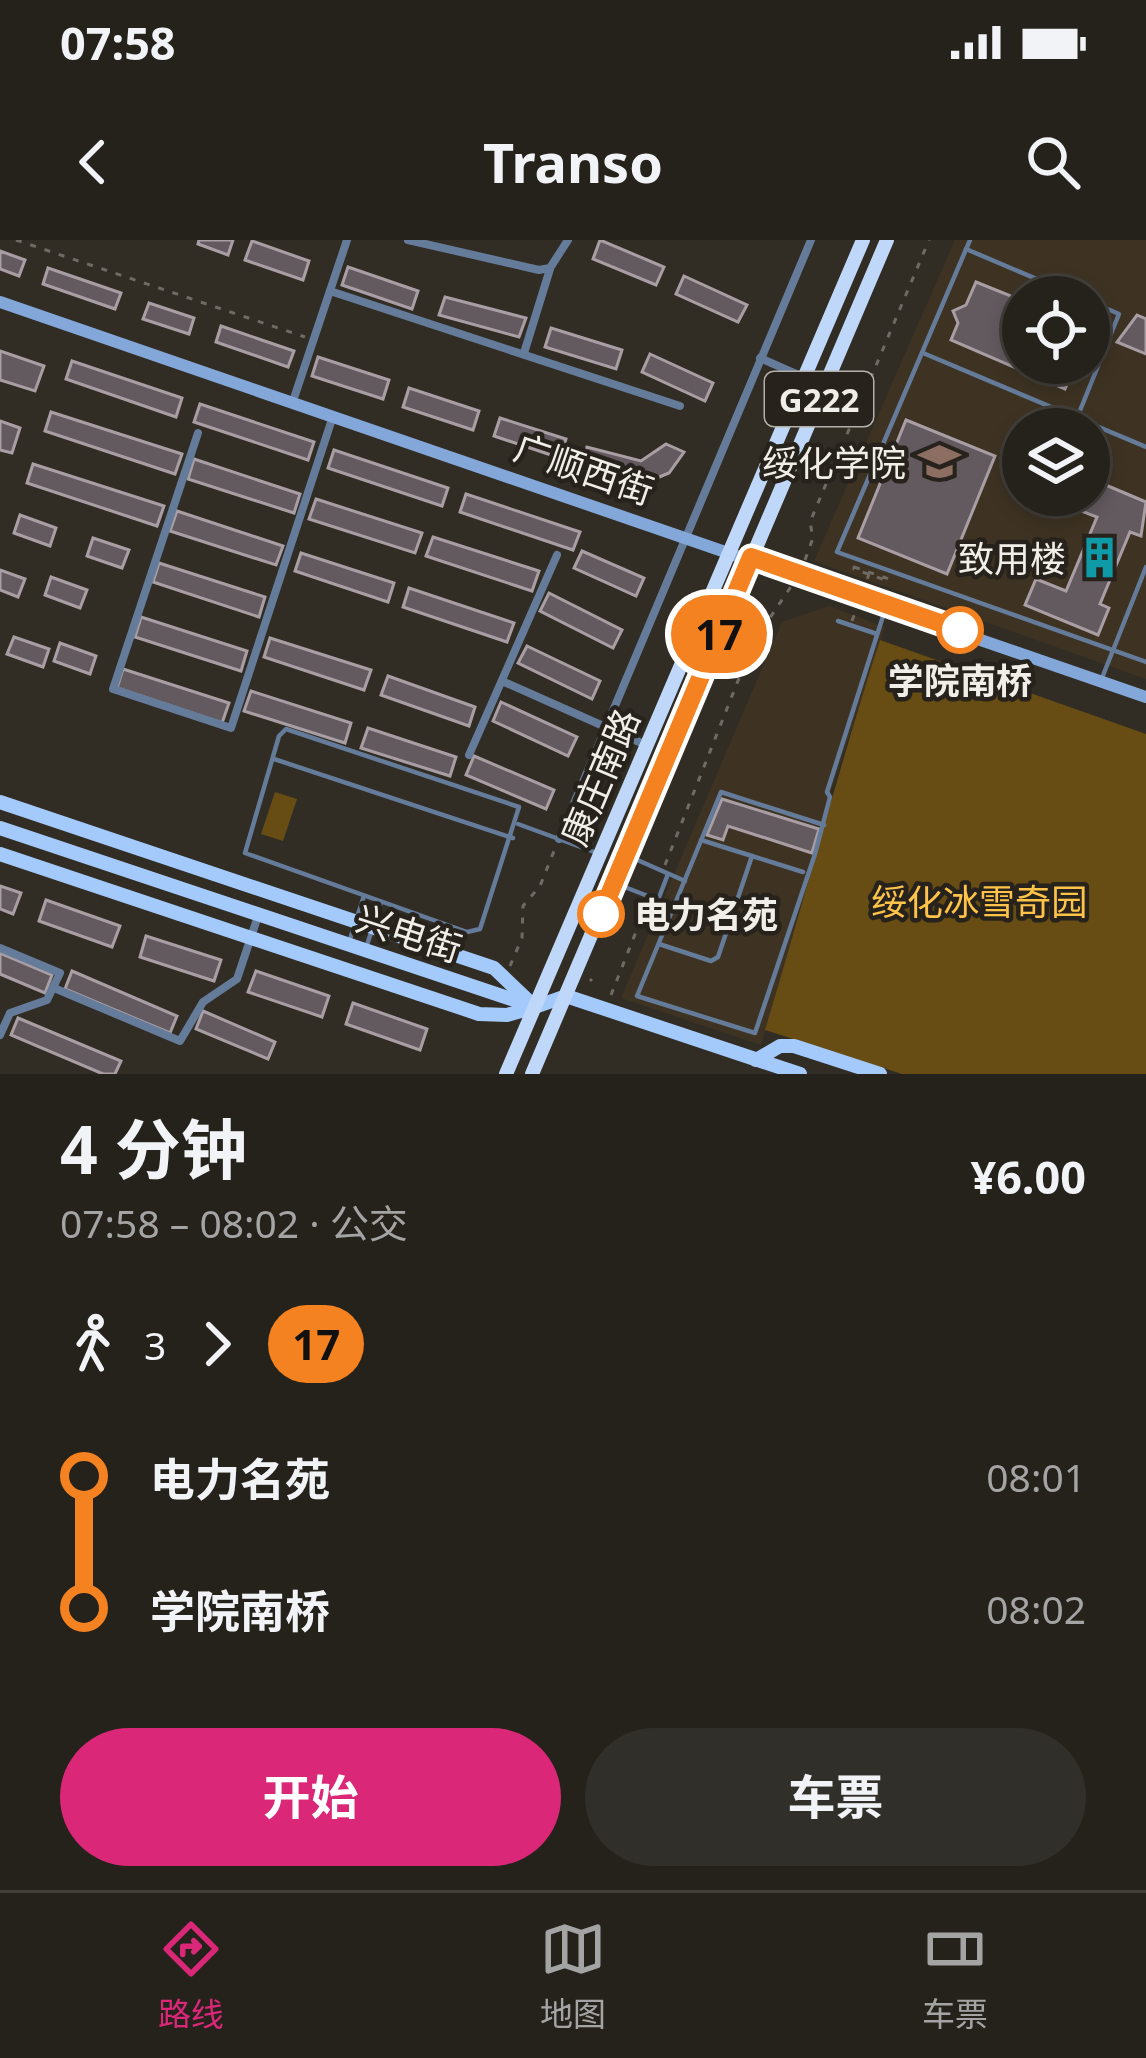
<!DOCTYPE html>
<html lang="zh">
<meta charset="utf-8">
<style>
body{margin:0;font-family:"Noto Sans","Noto Sans SC",sans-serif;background:#312f29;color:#f1f3f6;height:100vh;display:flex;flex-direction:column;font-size:45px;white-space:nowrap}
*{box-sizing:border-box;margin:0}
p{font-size:39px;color:#a3a4a3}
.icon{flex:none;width:66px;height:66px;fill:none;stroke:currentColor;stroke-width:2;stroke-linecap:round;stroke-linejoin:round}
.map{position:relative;height:834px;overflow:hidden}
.details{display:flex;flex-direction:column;background:#25221c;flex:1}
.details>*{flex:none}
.badge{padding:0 24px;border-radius:39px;font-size:42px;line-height:78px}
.tools{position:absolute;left:1002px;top:36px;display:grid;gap:24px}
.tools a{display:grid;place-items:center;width:108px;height:108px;border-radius:50%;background:#25221c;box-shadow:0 6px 18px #0003,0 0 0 3px #423f3b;font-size:60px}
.map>.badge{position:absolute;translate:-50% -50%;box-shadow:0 0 0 6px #fff}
.legs{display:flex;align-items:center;gap:18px;height:132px;padding:0 60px;font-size:39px}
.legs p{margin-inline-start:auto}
.summary{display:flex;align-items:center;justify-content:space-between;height:204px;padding:0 60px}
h1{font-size:66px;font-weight:700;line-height:90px}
.action{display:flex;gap:24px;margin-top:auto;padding:24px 60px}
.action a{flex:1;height:138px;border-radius:72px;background:#db2777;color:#fff;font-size:48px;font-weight:700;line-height:138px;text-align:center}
.action a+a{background:#312f29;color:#f1f3f6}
ul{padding:0 60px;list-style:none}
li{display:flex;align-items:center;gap:42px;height:132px;font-size:45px}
li i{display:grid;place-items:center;width:18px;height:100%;margin:0 15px;background:currentColor}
li i::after{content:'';width:30px;height:30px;margin:-15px;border:9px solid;border-radius:50%;background:#25221c}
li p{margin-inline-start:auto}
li:first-child i{background:linear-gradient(#0000 50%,currentColor 0)}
li:last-child i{background:linear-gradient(currentColor 50%,#0000 0)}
.status{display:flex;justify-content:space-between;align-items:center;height:84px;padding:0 60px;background:#25221c;direction:ltr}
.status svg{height:33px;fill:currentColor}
header{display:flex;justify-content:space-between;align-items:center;height:156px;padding:0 60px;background:#25221c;font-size:54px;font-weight:700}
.tab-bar{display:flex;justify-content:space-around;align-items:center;height:168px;border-top:3px solid #423f3b;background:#25221c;font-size:33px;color:#a3a4a3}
.tab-bar a{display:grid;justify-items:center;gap:6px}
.tab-bar .selected{color:#db2777}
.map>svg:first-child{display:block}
.education{fill:#3e3323;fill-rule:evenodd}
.green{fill:#674c13}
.building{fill:#635a5f;stroke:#a89ea4;stroke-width:3}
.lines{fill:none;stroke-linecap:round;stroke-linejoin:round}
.path{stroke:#6f6b64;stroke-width:3;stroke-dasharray:6 9;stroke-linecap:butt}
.service{stroke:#657b9a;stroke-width:4.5}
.minor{stroke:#657b9a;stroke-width:8}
.secondary{stroke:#83a7d8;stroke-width:12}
.primary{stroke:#a4c9fb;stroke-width:14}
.trunk{stroke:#bfd7f8;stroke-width:14}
.path-bridge{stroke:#6f6b64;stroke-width:3;stroke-dasharray:6 9;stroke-linecap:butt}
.line-1-casing{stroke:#fff;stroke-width:27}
.line-1{stroke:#f58220;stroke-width:18}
.stop-1-dot{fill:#fff;stroke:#f58220;stroke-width:6}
.labels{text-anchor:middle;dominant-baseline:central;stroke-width:9;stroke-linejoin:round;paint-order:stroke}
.shield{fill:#27231c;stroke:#b4b1ac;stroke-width:3}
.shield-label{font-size:33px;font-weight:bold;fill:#f1eee9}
.poi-label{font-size:36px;fill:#f1eee9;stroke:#27231c;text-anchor:end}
.street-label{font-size:36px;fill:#f1eee9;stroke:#27231c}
.stop-label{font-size:36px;font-weight:bold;fill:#f1eee9;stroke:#27231c}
.park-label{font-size:36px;fill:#fec348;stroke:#27231c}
</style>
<div class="status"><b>07:58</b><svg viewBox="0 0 49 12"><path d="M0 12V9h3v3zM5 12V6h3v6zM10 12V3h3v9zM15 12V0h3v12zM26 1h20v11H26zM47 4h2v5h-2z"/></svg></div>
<header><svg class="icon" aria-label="back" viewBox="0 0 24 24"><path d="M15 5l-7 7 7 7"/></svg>Transo<svg class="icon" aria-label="search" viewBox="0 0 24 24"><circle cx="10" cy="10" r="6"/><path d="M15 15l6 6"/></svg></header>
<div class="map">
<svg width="1146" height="834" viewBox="0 0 1146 834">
<rect width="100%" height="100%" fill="#312d25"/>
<g class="education">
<path d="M955 0H1146V439L814 321ZM1023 57H1089V123H1023ZM1023 189H1089V255H1023Z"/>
<polygon points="829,366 885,387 831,551 825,595 761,805 621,758 782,382"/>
</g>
<g class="green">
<path d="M880 400 1146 494V834H902L765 790C805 658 838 530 880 400Z"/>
<polygon points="275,552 297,559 283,601 261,594"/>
</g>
<g class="building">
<polygon points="199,0 233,0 228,15 198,4"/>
<polygon points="600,0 664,27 656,45 593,19"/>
<polygon points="252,1 309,21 303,40 245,20"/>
<polygon points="0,11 25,20 19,36 0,29"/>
<polygon points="348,27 418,51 412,69 342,45"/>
<polygon points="48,28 121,53 115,69 43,44"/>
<polygon points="684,36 747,65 738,82 676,54"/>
<polygon points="976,42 1023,61 1023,123 1088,127 1073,131 1065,149 951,100 958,83 953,71 966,65"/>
<polygon points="445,57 526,78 519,97 439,75"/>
<polygon points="149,63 194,78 189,94 143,79"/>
<polygon points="1137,75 1146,79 1146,114 1117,102"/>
<polygon points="221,86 294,111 288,127 216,102"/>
<polygon points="551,88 622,110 616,129 545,107"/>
<polygon points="0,111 44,126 35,151 0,140"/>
<polygon points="650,114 713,143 705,161 642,132"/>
<polygon points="318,117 389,140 383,159 312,136"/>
<polygon points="72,121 182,158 176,177 66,139"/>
<polygon points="409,148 479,171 473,190 403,167"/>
<polygon points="200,164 314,202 308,220 194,182"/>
<polygon points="51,172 182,214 175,234 45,191"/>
<polygon points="500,178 566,199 560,218 494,196"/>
<polygon points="906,180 995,216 947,334 858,298"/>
<polygon points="0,181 20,188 12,213 0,210"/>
<polygon points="666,204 684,212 669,233 650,241 582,226 587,207 641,221"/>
<polygon points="334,210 448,248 442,266 328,228"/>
<polygon points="194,219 300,254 294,273 188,239"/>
<polygon points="33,224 164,266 157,286 27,243"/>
<polygon points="1089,238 1146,262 1141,296 1130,292 1100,364 1109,368 1098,395 1025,365 1036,339 1066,351 1097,277 1066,265 1071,255 1089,255"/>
<polygon points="466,254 580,292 573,310 460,272"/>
<polygon points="316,259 422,293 415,313 309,279"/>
<polygon points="177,271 283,306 276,325 170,291"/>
<polygon points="20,275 56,288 50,306 14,293"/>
<polygon points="433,297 539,331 532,351 426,316"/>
<polygon points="93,298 129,310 122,328 87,316"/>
<polygon points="582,311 644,338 636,356 574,328"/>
<polygon points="301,313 394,343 388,362 295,331"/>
<polygon points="159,323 265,357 259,377 153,342"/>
<polygon points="0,330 25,339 18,357 0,350"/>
<polygon points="51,337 87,350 80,368 45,355"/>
<polygon points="409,348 514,383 507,402 403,367"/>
<polygon points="549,353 622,390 613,408 540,371"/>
<polygon points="141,377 247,411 241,431 135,397"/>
<polygon points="14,397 49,409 43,427 7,414"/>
<polygon points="270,398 371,430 364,450 264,417"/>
<polygon points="60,403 96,416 90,434 54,421"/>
<polygon points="527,406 600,441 592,459 518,423"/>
<polygon points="123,429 229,463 222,483 117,448"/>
<polygon points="388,436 475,467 469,486 381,455"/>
<polygon points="251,451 351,483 345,503 244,471"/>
<polygon points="501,462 577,497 568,516 493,481"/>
<polygon points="368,488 456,517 450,536 361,508"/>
<polygon points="474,516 554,550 546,569 466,535"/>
<polygon points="722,559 819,589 812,613 728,586 723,600 707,595"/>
<polygon points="0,646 21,653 13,674 0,669"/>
<polygon points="46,660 120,686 112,707 39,681"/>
<polygon points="146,696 221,720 214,741 140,717"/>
<polygon points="0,713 52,735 45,753 0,734"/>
<polygon points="72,731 177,776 170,793 65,749"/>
<polygon points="256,731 329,756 322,777 248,752"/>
<polygon points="353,763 427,789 420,810 346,784"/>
<polygon points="203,771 275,802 268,819 196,789"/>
<polygon points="18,778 121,821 115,834 103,834 11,795"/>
</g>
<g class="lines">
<g class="path">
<polyline points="16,0 305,97"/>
<polyline points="805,320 813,298 810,282 929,0"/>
<polygon points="854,327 889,339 888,341 854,329"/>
<polyline points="665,625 753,403 792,345"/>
<polyline points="510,726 522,698 523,666 540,646 556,606"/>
<polyline points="590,741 592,739"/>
<polyline points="611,755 647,664"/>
</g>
<g class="service">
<polyline points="970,0 837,312 1146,422"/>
<polyline points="966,9 1079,57"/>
<polyline points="923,113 1146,207"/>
<polyline points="1077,178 1119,74 1089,61"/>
<polyline points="838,381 877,394"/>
<polyline points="1102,438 1146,327"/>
<polygon points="286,489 519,567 480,689 467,692 245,613 279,496"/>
<polyline points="274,519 513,598"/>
<polyline points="518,584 597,613"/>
<polyline points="824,585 721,552 637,756 755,793 815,614 830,557 827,552 885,370"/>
<polyline points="701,600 752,616"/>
<polyline points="626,615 685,641"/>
<polyline points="614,643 674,666"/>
<polyline points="658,660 668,634"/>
<polyline points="349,702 364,656"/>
<polyline points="659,704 711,721 718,717 752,616 803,632"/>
<polyline points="366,708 381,662"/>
</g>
<g class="minor">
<polyline points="408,0 539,30 550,28 568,0"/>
<polyline points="330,51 680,166"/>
<polyline points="524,113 550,29"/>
<polyline points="760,118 803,137"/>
<polyline points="293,161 347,0"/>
<polyline points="198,193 113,449 231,488 333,176"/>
<polyline points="502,441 646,505"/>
<polyline points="469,515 557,315"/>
<polyline points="559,599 811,0"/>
<polyline points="0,708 60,733 47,760 10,773 0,795"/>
<polyline points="54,748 180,801 203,762 237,739 258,676"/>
</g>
<polyline class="secondary" points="0,62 1146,457"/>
<g class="primary">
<polyline points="0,562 494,728 535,767 507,775 479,774 0,614"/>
<polyline points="0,588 535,767 566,756 800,834"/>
<polyline points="756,820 780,806 794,806 880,834"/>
</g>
<g class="trunk">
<polyline points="506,834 863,0"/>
<polyline points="532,834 887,0"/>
</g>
<polyline class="path-bridge" points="852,381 869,334"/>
</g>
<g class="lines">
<defs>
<polyline id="line-1" points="601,674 751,317 960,390"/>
</defs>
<use href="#line-1" class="line-1-casing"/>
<use href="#line-1" class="line-1"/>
</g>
<defs>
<symbol id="university-bare" viewBox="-9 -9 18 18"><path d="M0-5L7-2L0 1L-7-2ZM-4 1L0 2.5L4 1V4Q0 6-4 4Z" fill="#8d6e63" stroke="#27231c" stroke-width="2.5" paint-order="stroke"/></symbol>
<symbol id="building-bare" viewBox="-9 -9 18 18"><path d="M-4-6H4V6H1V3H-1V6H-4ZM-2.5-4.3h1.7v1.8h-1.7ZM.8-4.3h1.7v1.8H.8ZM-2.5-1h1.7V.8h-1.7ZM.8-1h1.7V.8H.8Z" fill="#0f9aa8" stroke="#27231c" stroke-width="2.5" paint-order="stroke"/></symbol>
</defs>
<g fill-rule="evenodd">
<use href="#university-bare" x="910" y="192" width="59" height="59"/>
<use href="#building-bare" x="1070" y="288" width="59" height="59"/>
</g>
<g class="stop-1-dot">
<circle cx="960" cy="390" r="21"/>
<circle cx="601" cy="674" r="21"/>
</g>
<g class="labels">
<rect class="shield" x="765" y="132" width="108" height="54" rx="9"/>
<g class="shield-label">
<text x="819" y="159">G222</text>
</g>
<g class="poi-label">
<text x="906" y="222">绥化学院</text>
<text x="1066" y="318">致用楼</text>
</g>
<g class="street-label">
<text transform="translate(584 229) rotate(19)">广顺西街</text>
<text transform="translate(600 537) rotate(-67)">康庄南路</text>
<text transform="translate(409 693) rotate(18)">兴电街</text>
</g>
<g class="stop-label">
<text x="960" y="440">学院南桥</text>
<text x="634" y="674" text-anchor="start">电力名苑</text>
</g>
<g class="park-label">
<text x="979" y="661">绥化冰雪奇园</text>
</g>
</g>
</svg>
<div class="tools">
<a><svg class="icon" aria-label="locate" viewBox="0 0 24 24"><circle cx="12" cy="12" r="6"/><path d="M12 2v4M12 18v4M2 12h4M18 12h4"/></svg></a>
<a><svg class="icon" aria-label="layers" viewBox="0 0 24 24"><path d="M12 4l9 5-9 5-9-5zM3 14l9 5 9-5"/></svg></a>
</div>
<b class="badge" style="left:719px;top:394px;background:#f58220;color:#111">17</b>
</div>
<section class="details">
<div class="summary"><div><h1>4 分钟</h1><p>07:58 – 08:02 · 公交</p></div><b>¥6.00</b></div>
<div class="legs"><svg class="icon" aria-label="walk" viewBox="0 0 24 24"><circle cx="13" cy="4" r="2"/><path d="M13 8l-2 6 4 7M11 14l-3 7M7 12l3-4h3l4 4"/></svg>3<svg class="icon" aria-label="forward" viewBox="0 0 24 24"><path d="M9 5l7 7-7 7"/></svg><b class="badge" style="background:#f58220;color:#111">17</b></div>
<ul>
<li><i style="color:#f58220"></i><b>电力名苑</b><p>08:01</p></li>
<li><i style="color:#f58220"></i><b>学院南桥</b><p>08:02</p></li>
</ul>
<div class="action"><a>开始</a><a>车票</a></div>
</section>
<nav class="tab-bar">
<a class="selected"><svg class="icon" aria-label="directions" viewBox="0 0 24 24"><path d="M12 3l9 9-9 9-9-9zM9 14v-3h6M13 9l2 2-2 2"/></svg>路线</a>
<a><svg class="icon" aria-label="map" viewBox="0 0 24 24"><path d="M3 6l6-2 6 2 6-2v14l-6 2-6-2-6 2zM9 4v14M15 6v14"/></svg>地图</a>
<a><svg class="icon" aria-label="tickets" viewBox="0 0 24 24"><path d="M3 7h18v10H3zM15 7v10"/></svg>车票</a>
</nav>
